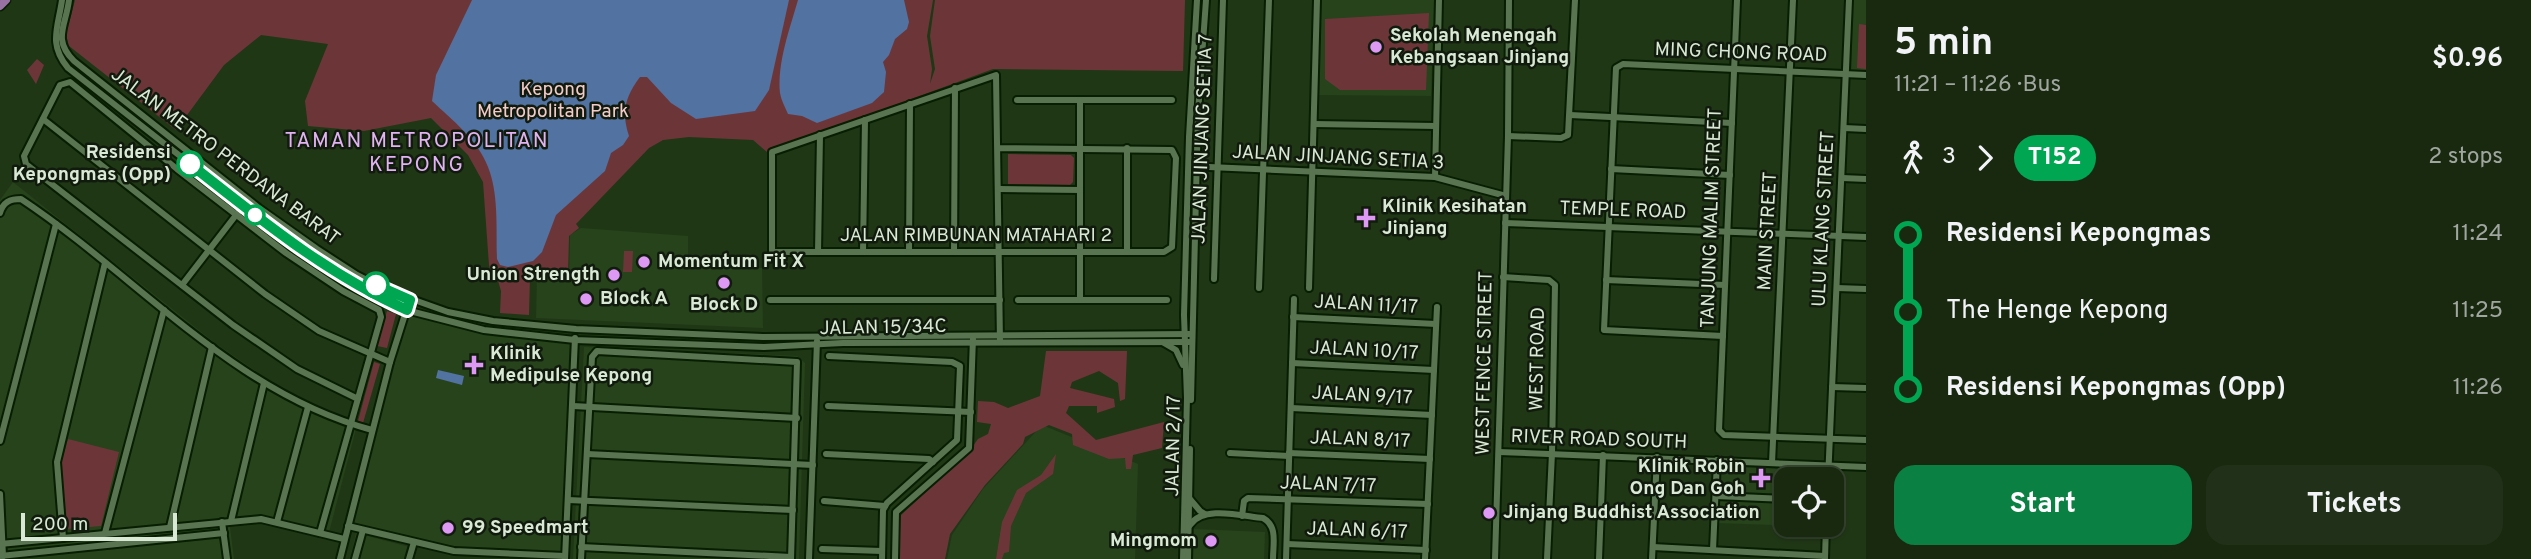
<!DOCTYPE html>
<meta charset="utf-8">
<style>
body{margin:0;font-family:Overpass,sans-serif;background:#213119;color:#f1f3f6;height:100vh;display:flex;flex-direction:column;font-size:26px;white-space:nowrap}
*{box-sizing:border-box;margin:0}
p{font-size:23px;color:#9fa69f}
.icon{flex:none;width:38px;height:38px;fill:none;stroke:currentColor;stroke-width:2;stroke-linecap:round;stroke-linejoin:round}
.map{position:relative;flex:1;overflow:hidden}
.side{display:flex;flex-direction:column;background:#182910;width:665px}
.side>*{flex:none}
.badge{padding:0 14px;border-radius:23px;font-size:24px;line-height:46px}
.tools{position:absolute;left:1774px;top:467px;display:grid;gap:14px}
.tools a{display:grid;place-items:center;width:70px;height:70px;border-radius:14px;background:#182910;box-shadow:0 2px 5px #0004,0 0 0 2px #364530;font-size:35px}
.scale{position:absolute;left:21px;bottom:18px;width:156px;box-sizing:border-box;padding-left:7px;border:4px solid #dae9d5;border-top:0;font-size:19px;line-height:24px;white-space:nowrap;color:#dae9d5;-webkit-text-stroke:5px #111b0d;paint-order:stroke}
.map>.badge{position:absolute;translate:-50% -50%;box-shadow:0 0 0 4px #fff}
.legs{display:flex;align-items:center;gap:10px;height:77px;padding:0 28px;font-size:23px}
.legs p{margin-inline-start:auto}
.head{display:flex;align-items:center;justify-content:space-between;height:119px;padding:0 28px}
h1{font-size:38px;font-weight:700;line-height:52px}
.button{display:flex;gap:14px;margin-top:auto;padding:14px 28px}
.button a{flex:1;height:80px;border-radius:21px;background:#0b8043;color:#fff;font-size:28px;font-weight:700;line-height:80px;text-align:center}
.button a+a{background:#213119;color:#f1f3f6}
ul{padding:0 28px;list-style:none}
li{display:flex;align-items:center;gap:24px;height:77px;font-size:26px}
li i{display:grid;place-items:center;width:10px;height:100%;margin:0 9px;background:currentColor}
li i::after{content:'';width:18px;height:18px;margin:-9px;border:5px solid;border-radius:50%;background:#182910}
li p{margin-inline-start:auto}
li:first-child i{background:linear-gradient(#0000 50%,currentColor 0)}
li:last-child i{background:linear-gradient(currentColor 50%,#0000 0)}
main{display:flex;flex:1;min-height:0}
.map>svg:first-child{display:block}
.built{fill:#26431b}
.green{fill:#6c3639}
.water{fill:#5272a1}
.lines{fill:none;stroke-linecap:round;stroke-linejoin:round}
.minor-casing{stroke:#071e00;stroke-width:10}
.major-casing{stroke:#071e00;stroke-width:11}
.minor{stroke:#597450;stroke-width:6}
.major{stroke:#9772a2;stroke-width:8}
.line-1-casing{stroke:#fff;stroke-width:16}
.line-1{stroke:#00a651;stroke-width:10}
.poi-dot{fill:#dd99f3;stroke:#111b0d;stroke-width:2.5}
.stop-1-dot{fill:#fff;stroke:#00a651;stroke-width:3.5}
.labels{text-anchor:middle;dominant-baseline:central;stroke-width:5;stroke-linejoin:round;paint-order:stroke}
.poi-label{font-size:19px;font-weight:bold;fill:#dae9d5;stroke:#111b0d;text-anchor:start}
.street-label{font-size:19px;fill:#dae9d5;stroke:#111b0d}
.park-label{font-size:19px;fill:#f3cbcb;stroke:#111b0d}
.stop-label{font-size:19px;font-weight:bold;fill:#dae9d5;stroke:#111b0d;text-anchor:end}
.neighbourhood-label{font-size:21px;letter-spacing:2px;fill:#e2b3f2;stroke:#111b0d}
</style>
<main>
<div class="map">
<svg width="1866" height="559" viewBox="0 0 1866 559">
<rect width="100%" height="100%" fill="#203716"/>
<g class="built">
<polygon points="1321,0 1434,0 1431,96 1319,95"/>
<polygon points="1853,0 1866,0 1866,72 1851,72"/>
<polygon points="13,182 215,343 283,390 347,419 358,421 327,540 264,524 230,527 234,559 0,559 0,200"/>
<polygon points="581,228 688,236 688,264 762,268 763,328 536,318 537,276 569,276 570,235"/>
<polygon points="408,313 485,333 573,343 564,554 454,549 351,525 391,370"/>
<polygon points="584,347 797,356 805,363 799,559 573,559"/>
<polygon points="1042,425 1138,464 1135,559 947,559 952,535 983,489"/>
<polygon points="1719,466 1818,471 1825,479 1787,480 1787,525 1824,525 1824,527 1717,523"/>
<polygon points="1194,529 1265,532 1264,559 1193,559"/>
<polygon points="356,533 417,549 414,559 350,559"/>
</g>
<g class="green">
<polygon points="75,0 933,0 927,36 932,69 930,84 935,69 930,36 935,0 1185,0 1183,71 993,69 767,152 753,140 689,137 663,140 649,148 576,224 579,228 569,236 568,275 530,276 529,315 500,313 501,291 497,277 492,277 489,265 483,182 468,155 431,118 364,131 308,126 305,101 328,44 261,35 224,65 176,130 69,46 66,35"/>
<polygon points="1429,13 1426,90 1340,90 1325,79 1325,19"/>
<polygon points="1859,24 1866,25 1866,69 1857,68"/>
<polygon points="37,59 44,65 36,84 27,70"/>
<polygon points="1008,154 1071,155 1074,158 1073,182 1070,185 1008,184"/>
<polygon points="624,251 633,251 632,272 623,272"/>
<polygon points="387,311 396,314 387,348 377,346"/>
<polygon points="1046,351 1127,351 1125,399 1120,401 1118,383 1099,371 1072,382 1070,388 1114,399 1115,407 1097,413 1097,406 1069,406 1066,413 1096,440 1164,422 1162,448 1133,455 1131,469 1126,469 1125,458 1109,459 1073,445 1072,434 1049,425 1025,437 1023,444 985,485 950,534 945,559 900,559 900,516 968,453 978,439 988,434 991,424 977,422 978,401 994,402 1008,408 1040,396"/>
<polygon points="374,362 380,364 363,423 358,421"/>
<polygon points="68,439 119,452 101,526 66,529 61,463"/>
<polygon points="1056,454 1053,474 1026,493 1011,526 1009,552 1004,553 1002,559 996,559 1002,522 1017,490 1041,475"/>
</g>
<g class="water">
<path d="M472 0H789L769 90 755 111 696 119 671 103 647 77H640C625 97 621 112 629 136L623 145 611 153 605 171 556 215 542 252 533 261 508 267 500 265 497 259C496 230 499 194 488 167 478 140 452 120 432 101L436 75Z"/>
<path d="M798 0H904L909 22 907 29 895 39 889 55 883 62 886 72 884 92 872 103 817 123 802 116 788 114C785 107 781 100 780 93 777 63 790 28 798 0Z"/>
<polygon points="438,370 464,376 462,385 436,378"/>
</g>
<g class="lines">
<defs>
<g id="minor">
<path d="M62 0C58 28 48 44 68 68L282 236 345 279 406 310 484 330 575 340 764 347 843 343 1192 342"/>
<path d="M69 0C66 26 52 39 74 61L259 208 317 249 357 275 386 290 448 312 493 321 576 329 763 337 1192 334"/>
<polyline points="1737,0 1719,430 1724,435 1866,440"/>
<polyline points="1017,100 1172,100"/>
<polyline points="1080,100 1080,300"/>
<polyline points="1570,115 1732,123"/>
<polyline points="43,119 265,294 319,331 390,362"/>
<polyline points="1314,124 1436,126"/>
<polyline points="1844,128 1866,129"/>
<polyline points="1508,136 1561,138 1568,135 1575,0"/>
<polyline points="998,148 1172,150 1176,158 1172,247 1164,252 772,252 772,152 996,75 1000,342"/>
<polyline points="1127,148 1127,252"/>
<polyline points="1209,167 1435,177 1506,196"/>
<polyline points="1611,169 1730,175"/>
<polyline points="1435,177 1439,0"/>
<polyline points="1842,178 1866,179"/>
<polyline points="999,189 1080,190"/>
<path d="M0 213C3 202 10 199 21 199 137 276 234 393 372 430"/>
<polyline points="1505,223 1866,237"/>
<polyline points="818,252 820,135"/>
<polyline points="863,252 865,120"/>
<polyline points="909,252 910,104"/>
<polyline points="954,252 955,88"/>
<polyline points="1503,277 1549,280 1555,285 1552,453 1547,559"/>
<polyline points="1214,279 1223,0"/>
<polyline points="1606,280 1725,285"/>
<polyline points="182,285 243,206"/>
<polyline points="1259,288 1269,0"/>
<polyline points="1309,288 1317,0"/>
<polyline points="1837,288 1866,289"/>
<polyline points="770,300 1000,300"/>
<polyline points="1018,300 1167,300"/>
<polyline points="1293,317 1436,324"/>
<polyline points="1723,336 1604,330 1616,68 1623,64 1866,75"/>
<polyline points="1164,343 1176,350 1183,365"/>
<polyline points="829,356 952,362 960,366 957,440 887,503 883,510 882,559"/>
<polyline points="1292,363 1434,370"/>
<polyline points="1832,387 1866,388"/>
<polyline points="1191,400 1198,113 1206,0"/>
<polyline points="573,406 797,418"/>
<polyline points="828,406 971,412"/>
<polyline points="1291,408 1432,415"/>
<polyline points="0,441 56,224"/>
<polyline points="1499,452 1866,467"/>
<polyline points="1230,453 1289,456"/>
<polyline points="1289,453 1430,459"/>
<polyline points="587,454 813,465"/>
<polyline points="826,454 929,459 933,462"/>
<polyline points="1772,463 1793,0"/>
<polyline points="1828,480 1849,0"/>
<polyline points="0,494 3,556"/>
<polyline points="1716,496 1787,499"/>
<polyline points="1189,498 1200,511 1205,514"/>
<polyline points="568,500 793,510"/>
<polyline points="824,501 885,506"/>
<polyline points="1242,516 1244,501 1248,498 1428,504"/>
<polyline points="231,521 264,383"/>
<polyline points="222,522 227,559"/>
<polyline points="277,522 308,407"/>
<path d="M1190 525C1203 505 1242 516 1263 518 1278 526 1273 544 1273 559"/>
<polyline points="348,526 454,551 565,556"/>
<polyline points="170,527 212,347"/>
<polyline points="105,533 164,310"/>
<polyline points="320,533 381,317 379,310 343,291 286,253 177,169 70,82 60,85 24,156 26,164 233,325 297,369 358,399"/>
<polyline points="63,538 57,462 105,263"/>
<polyline points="0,544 261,519 344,539"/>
<polyline points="1287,544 1426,550"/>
<polyline points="581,547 791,557"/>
<polyline points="1653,547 1825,556"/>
<polyline points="822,549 882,551"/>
<polyline points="1713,550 1717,460"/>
<polyline points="0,556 224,533"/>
<polyline points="1825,558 1826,525"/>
<polyline points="340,559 390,362 407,308"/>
<polyline points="355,559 363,530"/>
<polyline points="409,559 414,542"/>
<polyline points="565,559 575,338"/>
<polyline points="581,559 592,357 597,351 797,362 791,559"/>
<polyline points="809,559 817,341"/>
<polyline points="895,559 896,512 969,448 973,338"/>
<polyline points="1183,559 1187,398 1184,315 1189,137 1197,0"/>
<polyline points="1188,559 1190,449"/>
<polyline points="1286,559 1294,299"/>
<polyline points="1425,559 1437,307"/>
<polyline points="1495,559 1508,136 1509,0"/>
<polyline points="1599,559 1603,455"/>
<polyline points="1652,559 1657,457"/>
</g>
<polyline id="major" points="0,6 6,0"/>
</defs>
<use href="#minor" class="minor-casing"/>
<use href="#major" class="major-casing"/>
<use href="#minor" class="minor"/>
<use href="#major" class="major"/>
</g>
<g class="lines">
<defs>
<path id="line-1" d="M190 164C259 218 326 274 407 310L410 300 376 285"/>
</defs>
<use href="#line-1" class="line-1-casing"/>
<use href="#line-1" class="line-1"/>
</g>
<g class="poi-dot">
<circle cx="1376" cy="47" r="7"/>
<path d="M1362.5 207.5h7v7h7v7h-7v7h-7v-7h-7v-7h7z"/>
<circle cx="644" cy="262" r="7"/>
<circle cx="614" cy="275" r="7"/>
<circle cx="724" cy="283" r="7"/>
<circle cx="586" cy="299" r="7"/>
<path d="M470.5 354.5h7v7h7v7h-7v7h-7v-7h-7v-7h7z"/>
<path d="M1757.5 467.5h7v7h7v7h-7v7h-7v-7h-7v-7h7z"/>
<circle cx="1489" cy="513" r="7"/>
<circle cx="448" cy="528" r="7"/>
<circle cx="1211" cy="541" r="7"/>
</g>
<g class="stop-1-dot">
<circle cx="190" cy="164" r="12"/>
<circle cx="255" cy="215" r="9"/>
<circle cx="376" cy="285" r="12"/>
</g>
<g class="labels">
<g class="poi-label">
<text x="1390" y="36">Sekolah Menengah<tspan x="1390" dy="22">Kebangsaan Jinjang</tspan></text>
<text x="1382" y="207">Klinik Kesihatan<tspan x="1382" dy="22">Jinjang</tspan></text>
<text x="658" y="262">Momentum Fit X</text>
<text x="600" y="275" text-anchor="end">Union Strength</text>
<text x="600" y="299">Block A</text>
<text x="724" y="305" text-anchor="middle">Block D</text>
<text x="490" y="354">Klinik<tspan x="490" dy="22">Medipulse Kepong</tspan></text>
<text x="1745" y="467" text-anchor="end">Klinik Robin<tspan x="1745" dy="22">Ong Dan Goh</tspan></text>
<text x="1503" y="513">Jinjang Buddhist Association</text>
<text x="462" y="528">99 Speedmart</text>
<text x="1197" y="541" text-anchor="end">Mingmom</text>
</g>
<g class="street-label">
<text transform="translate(1741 53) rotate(2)">MING CHONG ROAD</text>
<text transform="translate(1203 139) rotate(-88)">JALAN JINJANG SETIA 7</text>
<text transform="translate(225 157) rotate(37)">JALAN METRO PERDANA BARAT</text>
<text transform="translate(1338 158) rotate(3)">JALAN JINJANG SETIA 3</text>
<text transform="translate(1623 211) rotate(2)">TEMPLE ROAD</text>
<text transform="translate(1712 218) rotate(-88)">TANJUNG MALIM STREET</text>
<text transform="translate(1824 219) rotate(-87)">ULU KLANG STREET</text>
<text transform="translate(1768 231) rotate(-87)">MAIN STREET</text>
<text x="976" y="236">JALAN RIMBUNAN MATAHARI 2</text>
<text transform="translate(1366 305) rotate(3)">JALAN 11/17</text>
<text transform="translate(883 328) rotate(-1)">JALAN 15/34C</text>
<text transform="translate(1364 351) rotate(3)">JALAN 10/17</text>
<text transform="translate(1538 359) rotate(-89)">WEST ROAD</text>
<text transform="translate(1485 363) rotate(-89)">WEST FENCE STREET</text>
<text transform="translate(1362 396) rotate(3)">JALAN 9/17</text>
<text transform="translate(1360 440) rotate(2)">JALAN 8/17</text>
<text transform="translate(1599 440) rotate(2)">RIVER ROAD SOUTH</text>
<text transform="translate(1174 446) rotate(-89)">JALAN 2/17</text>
<text transform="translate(1328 485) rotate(2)">JALAN 7/17</text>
<text transform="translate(1357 531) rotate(2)">JALAN 6/17</text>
</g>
<g class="park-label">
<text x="553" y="90">Kepong<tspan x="553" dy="22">Metropolitan Park</tspan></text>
</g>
<g class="stop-label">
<text x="171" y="153">Residensi<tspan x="171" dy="22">Kepongmas (Opp)</tspan></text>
</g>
<g class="neighbourhood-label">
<text x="417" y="141">TAMAN METROPOLITAN<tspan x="417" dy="24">KEPONG</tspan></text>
</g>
</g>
</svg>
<div class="tools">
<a><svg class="icon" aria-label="locate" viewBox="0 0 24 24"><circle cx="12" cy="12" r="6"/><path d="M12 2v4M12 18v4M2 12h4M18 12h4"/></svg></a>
</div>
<div class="scale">200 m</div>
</div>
<section class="side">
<div class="head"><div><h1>5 min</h1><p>11:21 – 11:26 · Bus</p></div><b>$0.96</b></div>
<div class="legs"><svg class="icon" aria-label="walk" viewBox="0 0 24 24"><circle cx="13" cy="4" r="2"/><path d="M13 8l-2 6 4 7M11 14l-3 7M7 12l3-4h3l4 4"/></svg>3<svg class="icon" aria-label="forward" viewBox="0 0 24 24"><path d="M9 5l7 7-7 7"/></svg><b class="badge" style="background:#00a651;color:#fff">T152</b><p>2 stops</p></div>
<ul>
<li><i style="color:#00a651"></i><b>Residensi Kepongmas</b><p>11:24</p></li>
<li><i style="color:#00a651"></i><span>The Henge Kepong</span><p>11:25</p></li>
<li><i style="color:#00a651"></i><b>Residensi Kepongmas (Opp)</b><p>11:26</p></li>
</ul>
<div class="button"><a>Start</a><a>Tickets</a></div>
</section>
</main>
